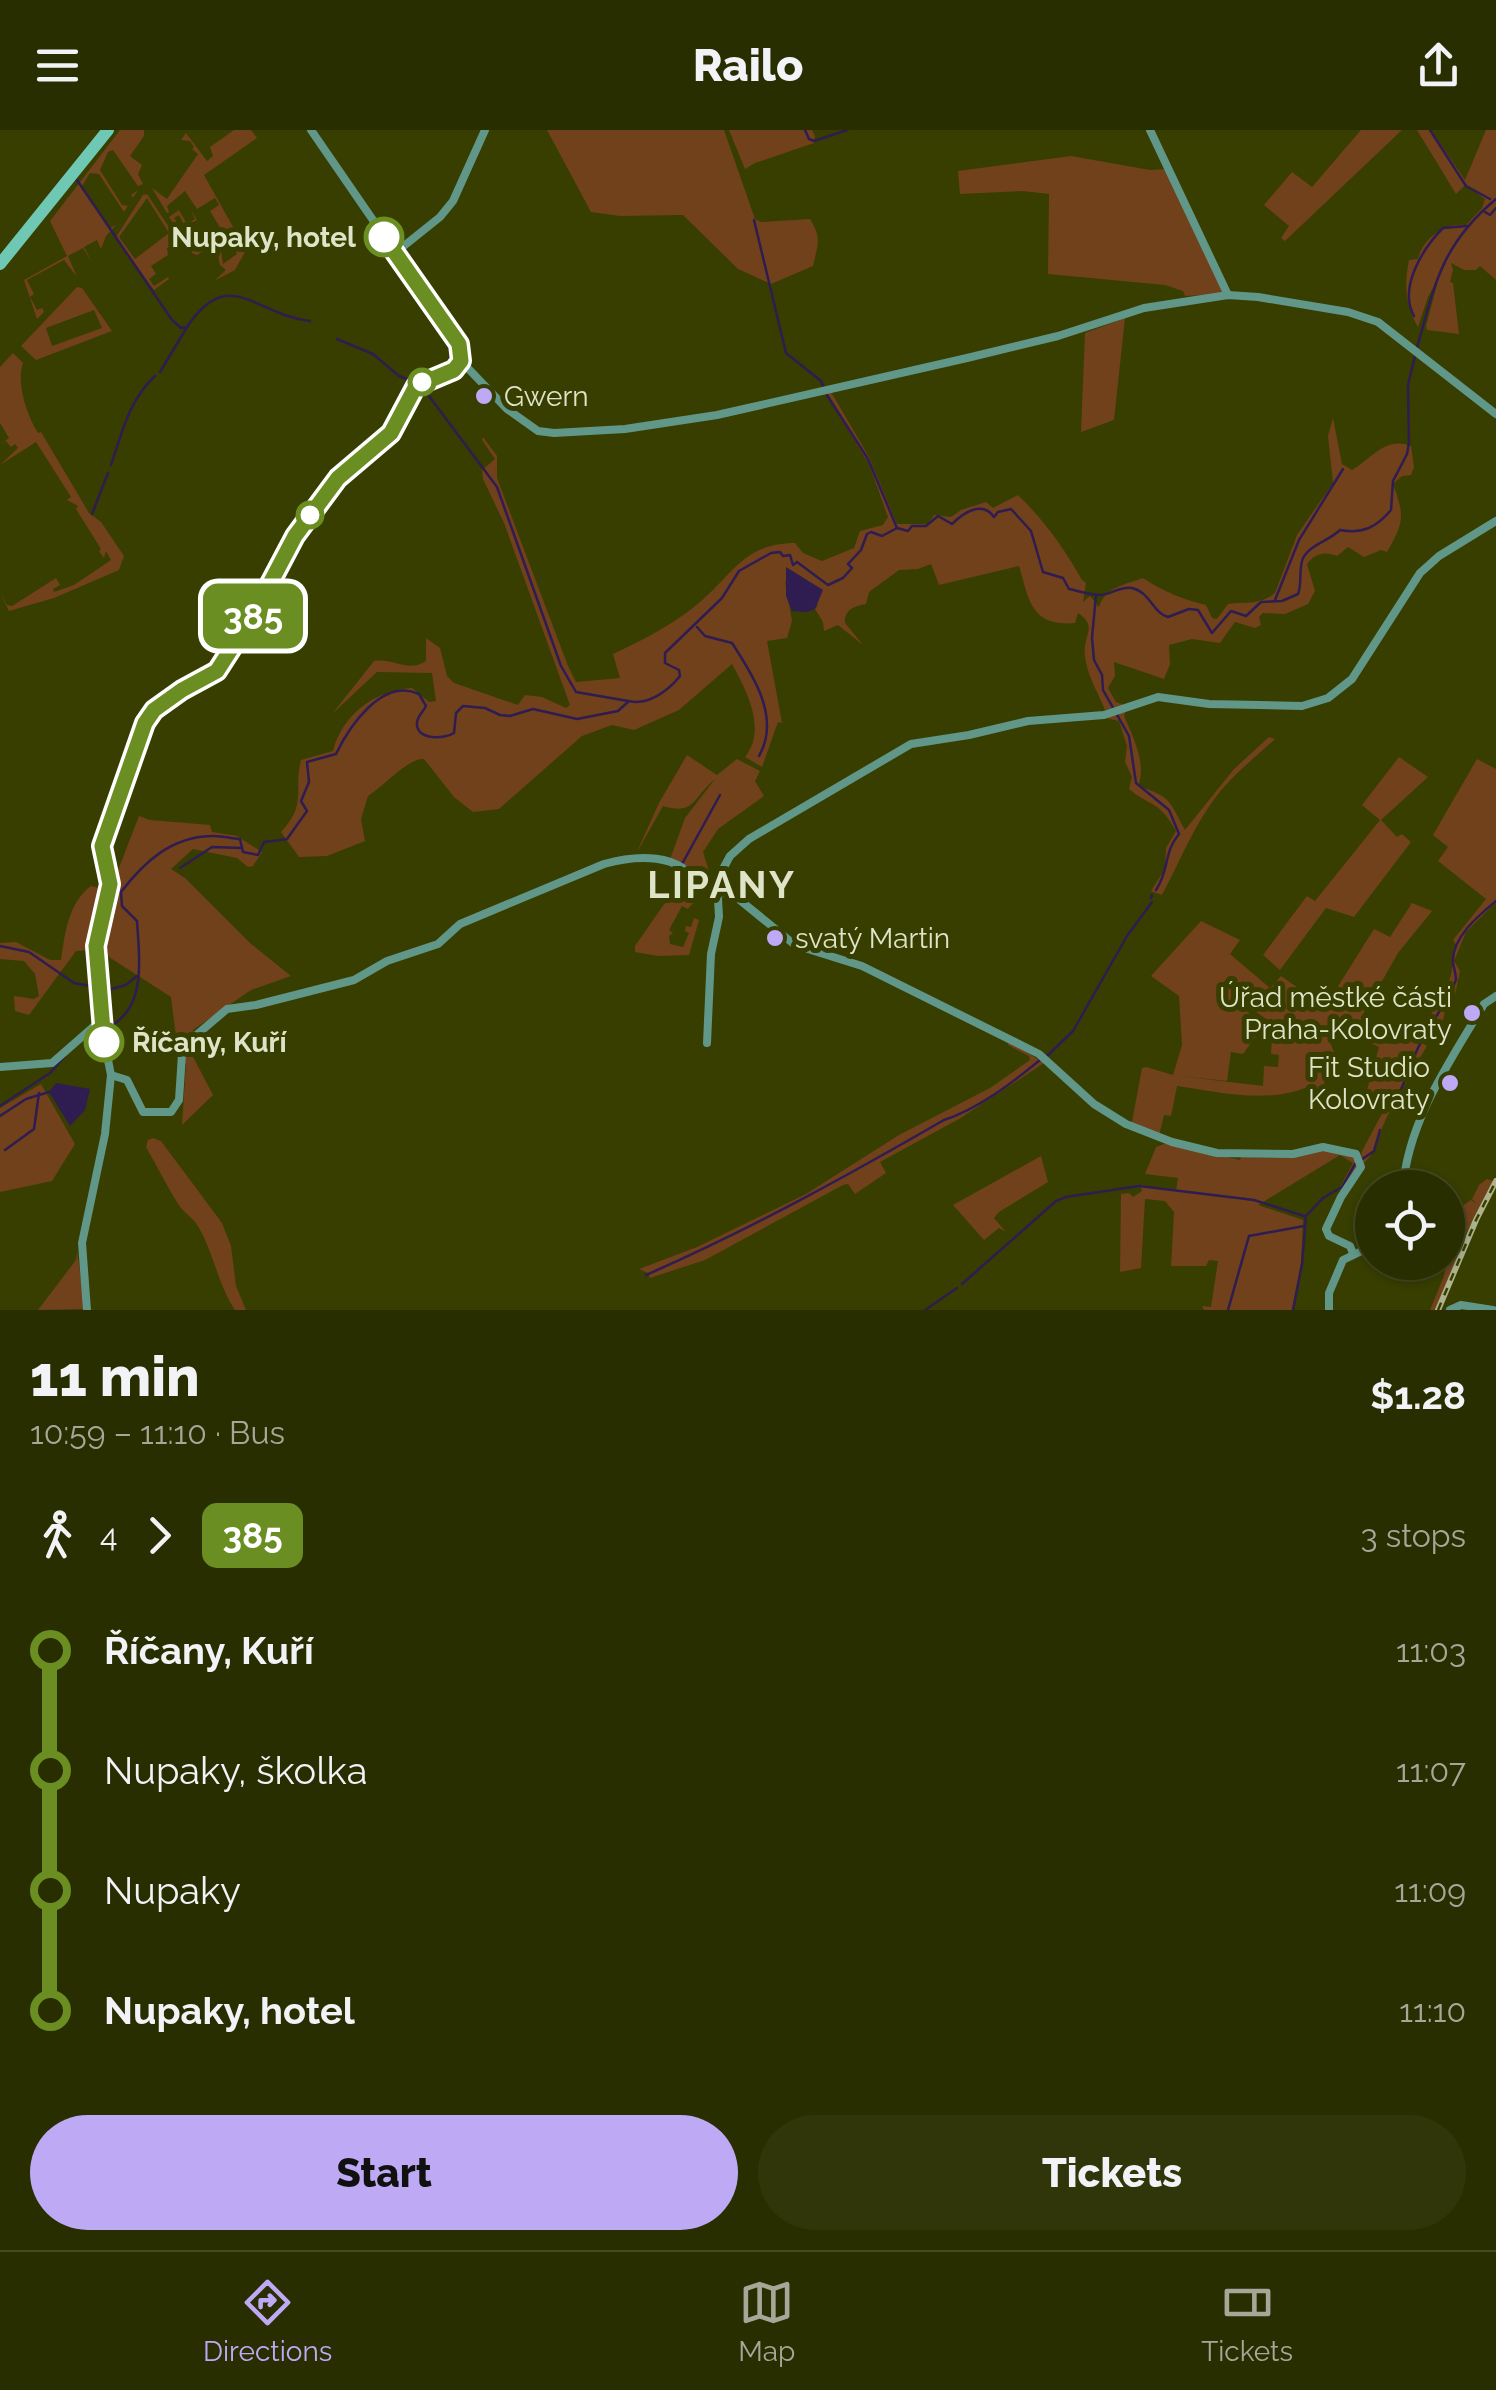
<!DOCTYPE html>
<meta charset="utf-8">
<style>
body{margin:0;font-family:Raleway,sans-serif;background:#31360a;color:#f1f3f6;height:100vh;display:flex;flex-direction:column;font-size:38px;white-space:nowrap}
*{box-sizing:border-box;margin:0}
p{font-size:32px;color:#a5a899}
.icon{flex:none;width:55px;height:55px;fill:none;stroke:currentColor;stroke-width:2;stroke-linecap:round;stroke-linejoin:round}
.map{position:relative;height:1180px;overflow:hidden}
.side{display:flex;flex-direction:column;background:#292e00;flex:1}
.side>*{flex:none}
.badge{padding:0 20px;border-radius:15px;font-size:35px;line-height:65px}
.tools{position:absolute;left:1355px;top:1040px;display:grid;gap:20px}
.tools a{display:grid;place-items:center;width:110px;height:110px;border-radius:50%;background:#292e00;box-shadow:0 2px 8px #0004,0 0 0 2px #454a22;font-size:50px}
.map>.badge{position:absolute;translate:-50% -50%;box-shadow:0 0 0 5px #fff}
.legs{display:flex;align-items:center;gap:15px;height:110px;padding:0 30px;font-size:32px}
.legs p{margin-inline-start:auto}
.headline{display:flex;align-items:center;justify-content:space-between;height:170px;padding:0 30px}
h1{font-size:55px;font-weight:800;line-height:75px}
.primary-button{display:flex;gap:20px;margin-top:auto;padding:20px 30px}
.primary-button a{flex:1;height:115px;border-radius:60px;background:#bea9f5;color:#111;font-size:40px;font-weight:800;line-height:115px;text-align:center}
.primary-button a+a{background:#31360a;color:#f1f3f6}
ul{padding:0 30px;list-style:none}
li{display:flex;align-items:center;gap:35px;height:120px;font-size:38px}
li i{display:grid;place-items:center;width:15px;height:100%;margin:0 12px;background:currentColor}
li i::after{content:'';width:25px;height:25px;margin:-12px;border:8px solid;border-radius:50%;background:#292e00}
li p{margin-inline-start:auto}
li:first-child i{background:linear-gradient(#0000 50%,currentColor 0)}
li:last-child i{background:linear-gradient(currentColor 50%,#0000 0)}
header{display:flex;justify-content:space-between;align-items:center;height:130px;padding:0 30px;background:#292e00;font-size:45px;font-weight:800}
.tab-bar{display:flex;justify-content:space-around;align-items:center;height:140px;border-top:2px solid #454a22;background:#292e00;font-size:28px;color:#a5a899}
.tab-bar a{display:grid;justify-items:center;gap:5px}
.tab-bar .current{color:#bea9f5}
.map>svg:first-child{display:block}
.green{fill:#71411b;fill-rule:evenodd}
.water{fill:#2f1c51}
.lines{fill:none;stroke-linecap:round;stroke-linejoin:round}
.stream{stroke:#2f1c51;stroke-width:2.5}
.secondary{stroke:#609789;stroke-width:8}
.highway{stroke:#6fc8b3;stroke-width:12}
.rail-casing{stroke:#acb28c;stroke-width:6}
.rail{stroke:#373e00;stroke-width:2.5;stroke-dasharray:8;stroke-linecap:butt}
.line-1-casing{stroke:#fff;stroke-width:22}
.line-1{stroke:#6b8e23;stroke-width:15}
.stop-1-dot{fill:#fff;stroke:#6b8e23;stroke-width:5}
.poi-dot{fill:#bea9f5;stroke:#373e00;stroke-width:4}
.labels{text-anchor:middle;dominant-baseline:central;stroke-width:10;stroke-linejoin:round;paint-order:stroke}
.stop-label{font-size:28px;font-weight:bold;fill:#dee4c7;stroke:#373e00;text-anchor:end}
.poi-label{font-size:28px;fill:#dee4c7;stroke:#373e00;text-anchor:start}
.district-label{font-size:38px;font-weight:bold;letter-spacing:2.5px;fill:#dee4c7;stroke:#373e00}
</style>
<header><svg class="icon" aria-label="menu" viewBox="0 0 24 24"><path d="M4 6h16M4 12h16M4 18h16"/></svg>Railo<svg class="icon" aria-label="share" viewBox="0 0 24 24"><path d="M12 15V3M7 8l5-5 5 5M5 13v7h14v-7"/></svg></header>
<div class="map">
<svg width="1496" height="1180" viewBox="0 0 1496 1180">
<rect width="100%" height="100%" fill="#373e00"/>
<g class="green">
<polygon points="120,0 144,0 144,6 130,26 142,35 138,44 143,54 138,56 113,20 108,22 100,40 122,75 128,76 133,67 131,65 138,60 124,82 99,44 90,43 82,56 110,98 116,95 106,106 101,119 97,110 84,117 92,132 83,118 68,126 77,147 64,130 27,150 34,164 30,167 37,180 42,178 44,182 37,189 24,150 67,126 50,91"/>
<polygon points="234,0 251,0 257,8 204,45 246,120 235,140 214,151 226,140 220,135 217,121 221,120 223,134 237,124 226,107 197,125 192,123 169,87 179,80 187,94 195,89 191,80 197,90 185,97 179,85 174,88 194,119 222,101 210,81 219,75 215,68 197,79 185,61 167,76 169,82 167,83 152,58 167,69 198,24 192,19 194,17 190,11 181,10 186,3 207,31 213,26 210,17"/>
<path d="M547 0H724L755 89 761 92 810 89C822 109 818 113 813 136L771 154 738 139 683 85 620 86 591 82Z"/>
<polygon points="729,0 812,0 815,6 814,13 755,33 745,39"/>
<polygon points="1361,0 1402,0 1285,111 1281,108 1289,96 1264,75 1292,42 1312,57"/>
<path d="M1417 0H1431L1465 50 1486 0H1496V150L1480 136 1476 140H1464L1451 133 1453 140 1450 152 1453 153 1459 204 1427 200 1426 196 1439 147 1428 167 1418 197C1405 174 1404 156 1409 130L1418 129C1423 108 1445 92 1466 95L1482 78 1485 69 1465 55 1456 64Z"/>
<polygon points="1071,26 1150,40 1167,39 1223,161 1221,164 1185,166 1183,161 1165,155 1048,144 1049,64 1022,61 960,64 958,41"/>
<path d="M147 64 178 111 167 118 168 125 151 136 156 144 149 149 154 156 168 147 169 149 154 160 116 107 143 65ZM147 68 169 103 135 129 119 107Z"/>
<path d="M77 157 82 158 112 201 36 230 21 216ZM94 180 102 198 52 216 46 198Z"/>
<polygon points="1125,188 1114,290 1081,302 1085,203"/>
<path d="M13 223 23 233C16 254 27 285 38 303L41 302 89 383 101 392 124 426 119 440 54 468 9 481 0 462 7 475 12 476 56 448 60 455 53 459 54 462 74 455 111 430 106 421 104 428 99 421 101 419 76 379 78 376 67 370 71 367 36 312 0 335 18 318 15 314 11 317 6 311 0 315 9 308 0 293V237Z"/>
<path d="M831 262 869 327 897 394H928L934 385 951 387 961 380 986 372 993 378 1018 365C1044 390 1064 418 1082 450L1086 453 1083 472 1090 466 1099 477C1106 456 1125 455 1143 448 1164 462 1182 469 1206 475L1212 488 1217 489 1228 474C1245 471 1258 476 1275 463L1297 405 1333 353 1328 306 1333 288 1342 334 1352 340C1373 327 1386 306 1411 316L1414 337 1411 345 1402 346 1393 354C1405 387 1404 392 1387 422L1381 420 1364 427 1348 417 1337 426C1325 421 1315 423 1307 434L1315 461 1308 474 1285 484 1263 483 1259 487 1261 495 1255 498 1235 492 1220 513 1192 509 1169 515 1170 534 1164 549 1114 532 1115 546 1108 558 1116 572 1124 575 1105 580C1098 562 1087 546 1085 526 1082 506 1099 497 1078 483L1075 493C1030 497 1029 469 1019 436L939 455 931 434 918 439 899 440 869 462 866 474C854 476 844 480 845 493L863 515 838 495 824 501 823 492 815 479 818 475 785 451 792 491 787 508 767 511 782 593 778 592 762 637 745 627C767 600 747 561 732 534L679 580 634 600 612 595 582 606 499 679 473 682 454 667 424 629C408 628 384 656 368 666L361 689 365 711 327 726 299 727 281 702C308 673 293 660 301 630L333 621C342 585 375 560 412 558L429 572 436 571 432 543 377 542 332 584 374 531C393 528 408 543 426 531V508L440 518 447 546 454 553 518 575 525 565 542 567 566 578 570 575 504 393 483 349 482 340 495 329 482 310 483 307 497 326V348L568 536 576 552 620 548 613 524C641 511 670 496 694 477 731 449 741 413 795 413L803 423 822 431 854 418 860 401 883 395 888 387 869 334 825 263Z"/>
<path d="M1126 581 1124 586C1133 606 1147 635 1138 656 1172 667 1169 671 1185 700L1234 639 1269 607 1275 609C1258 625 1239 640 1224 657 1196 689 1182 728 1162 765L1151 761 1165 739 1166 718 1176 701C1158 669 1152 678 1129 659L1132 647 1125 632 1127 616 1119 591 1106 588Z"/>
<path d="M687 625 717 645 737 629 760 641 755 651 764 666 718 699 703 722 709 741 698 755 669 732 685 688 715 649C693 667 695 686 663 676L636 724 659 673Z"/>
<polygon points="1399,627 1428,647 1381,690 1397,707 1402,704 1411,712 1354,787 1326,778 1280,840 1263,825 1307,766 1315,771 1380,690 1362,675"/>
<path d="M1477 629 1496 639V772L1466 802 1454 831 1460 841 1455 865 1446 875 1443 891 1425 910 1417 906C1428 888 1443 868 1450 848 1454 836 1451 827 1457 816L1453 810 1486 769 1438 731 1448 717 1433 705Z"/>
<path d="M139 686 150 690 210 695 212 702 237 706 262 722 253 736 248 737 237 728 193 719 171 739 185 748 250 813 291 846 251 860 193 900 191 923 213 965 182 995 186 934 178 923 171 867 98 820 76 821 29 885 15 881 14 866 34 869 39 866 35 844 24 831 0 829V813L16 812 50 830H61C65 804 68 773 91 756L110 761Z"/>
<polygon points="682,738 692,753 694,772 688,779 682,776 669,800 673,803 669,806 670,814 683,817 689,803 685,801 686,796 691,797 694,788 699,790 689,825 658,826 635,822 635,816 669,767"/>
<path d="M1412 773 1432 781 1398 823 1361 888 1370 892 1367 898 1379 906V910L1360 907 1345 898 1330 902 1282 900 1240 871 1238 875 1269 898 1261 899 1243 924 1231 922 1227 951 1179 946 1263 956 1264 936 1278 937 1279 925 1271 924 1272 906 1337 904 1329 909 1335 925 1327 951H1324L1325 958 1315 970 1308 957C1267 974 1219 962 1177 956L1171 986 1164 985 1159 1006 1132 992 1142 938 1146 937 1173 945 1182 915 1179 866 1151 846 1201 791 1240 810 1230 824 1270 858 1281 846 1325 877 1374 799 1390 807Z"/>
<path d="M1417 910 1427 916C1413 939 1400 964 1388 985 1378 1003 1379 1020 1363 1034L1361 1023 1385 978 1381 976 1380 967 1367 960 1379 917 1369 912 1394 914Z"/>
<polygon points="1009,911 1044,933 959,989 880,1032 886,1043 855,1064 848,1054 843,1055 705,1130 650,1148 648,1143 639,1139 697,1117 806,1064 899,1005 990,958 1030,930 1029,926 1008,915"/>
<polygon points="41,954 75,1014 52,1051 0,1062 0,978"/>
<path d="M153 1008 161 1011 222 1093 231 1116 236 1156 246 1180H235C218 1155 214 1124 199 1098 194 1088 184 1083 178 1074 167 1056 157 1036 146 1017L148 1010Z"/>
<polygon points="1167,1013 1240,1030 1241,1027 1274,1028 1275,1025 1316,1020 1353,1024 1359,1035 1343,1061 1339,1059 1353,1033 1340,1025 1258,1075 1303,1090 1301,1134 1292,1180 1204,1180 1202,1176 1211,1177 1218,1131 1209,1130 1206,1136 1171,1136 1174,1082 1165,1071 1145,1069 1141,1138 1120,1142 1121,1064 1129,1063 1133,1067 1142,1061 1140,1055 1176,1061 1178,1048 1145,1044 1156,1017"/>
<polygon points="1041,1026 1048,1052 999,1082 994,1088 1006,1102 999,1098 984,1110 953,1075"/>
<polygon points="1487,1049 1493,1051 1473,1089 1435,1180 1430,1180 1444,1146 1457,1080 1471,1070 1477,1074 1472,1069 1479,1055"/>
<polygon points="77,1121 85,1179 38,1180 76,1130"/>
</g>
<g class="water">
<polygon points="786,437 823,460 815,479 807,482 792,481 786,466"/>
<polygon points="56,953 90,959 85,980 70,996 49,962"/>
</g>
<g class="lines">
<g class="stream">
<polyline points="805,0 809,9 814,11 847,0"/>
<polyline points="1430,0 1466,56 1490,69"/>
<path d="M77 50 172 190 181 198 187 197C229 134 255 185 310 191"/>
<polyline points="1485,82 1490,85 1496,78"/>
<polyline points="754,90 786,223 821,251 824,258"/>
<path d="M1414 186C1398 158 1423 118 1443 98L1467 96"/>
<polyline points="337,209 373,224 399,246 416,253"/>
<path d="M1417 218C1435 153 1442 114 1496 69"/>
<polyline points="160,242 187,197"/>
<polyline points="423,258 497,357 561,536 576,562 628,571"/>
<polyline points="827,265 868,329 897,398"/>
<path d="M111 335C122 303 129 270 155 246"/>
<polyline points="92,384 108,343"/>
<path d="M1096 465 1092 508 1094 530 1102 545 1103 560 1129 606 1136 653 1169 680 1179 704C1163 723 1170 739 1156 760"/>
<polyline points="1275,470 1299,410 1343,339"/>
<path d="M697 497 705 506 732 513C753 545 781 588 759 626"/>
<polyline points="682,734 720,665"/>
<polyline points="180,738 212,717 242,718"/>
<polyline points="1151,768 1152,765"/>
<polyline points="665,772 679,742"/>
<polyline points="0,816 29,822 74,853 96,857"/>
<polyline points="104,861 126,855 137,846"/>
<path d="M89 904C98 900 110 898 118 891 146 869 139 823 137 791L122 776 121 762C144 732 171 707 211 706 223 705 231 709 240 709L243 722 258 725 264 712 287 709 307 681 301 671 309 652 307 632 336 624C349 597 382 547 419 564L426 576C423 582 418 586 417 592 415 611 445 609 454 603L456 583 463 576 485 578 500 585 510 586 533 579 577 589 618 581 629 571C648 576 669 560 680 546L679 540 665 533V523L722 468 739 441 771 423 780 422 783 426 790 425 793 435 797 432 828 455 843 448 852 438 848 434 861 420 867 404 871 402 882 406 897 398 908 401 912 396H926L938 386 952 394C963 383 982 370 994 387L998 382 1011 379 1031 401 1043 442 1063 448 1069 459C1079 461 1091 465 1101 465 1112 464 1120 456 1132 458 1150 462 1152 482 1168 487L1189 479 1198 480 1212 503 1231 481 1246 486 1261 472 1282 471 1298 464C1302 454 1299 442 1302 431 1306 416 1329 411 1340 400 1362 404 1376 398 1391 380L1393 351 1407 324 1409 313 1408 255 1415 226"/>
<polyline points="1047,926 1073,901 1127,806 1152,772"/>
<path d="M1391 975C1404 960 1409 936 1418 918 1430 894 1446 874 1456 850 1456 844 1454 839 1453 833 1451 808 1479 785 1496 771"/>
<polyline points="0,976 50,943 65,926"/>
<polyline points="0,986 26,969 49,962"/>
<polyline points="5,1020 34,999 39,963"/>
<polyline points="1361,1030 1374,1021 1380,1000"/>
<path d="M646 1145C751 1099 845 1047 944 990 978 979 1012 953 1040 930"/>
<polyline points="962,1154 1056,1071 1066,1067 1139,1056 1254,1070 1304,1086"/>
<polyline points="925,1180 957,1158"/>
<polyline points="1228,1180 1249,1106 1304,1096"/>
<polyline points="1293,1180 1302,1134 1306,1086 1323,1068 1342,1057 1355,1034"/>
</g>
<g class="secondary">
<polyline points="1150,0 1228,165"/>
<polyline points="395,123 440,87 453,71 485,0"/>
<polyline points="461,231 507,279 538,301 554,303 625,299 717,285 967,228 1058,206 1144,178 1228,165 1258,167 1348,182 1378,192 1496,284"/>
<polyline points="707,913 711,824 719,787 717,750 730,726 749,709 911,614 969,605 1028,591 1104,585 1158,567 1209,574 1302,576 1328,568 1352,549 1420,443 1439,426 1496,391"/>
<polyline points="0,937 52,933 100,891"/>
<path d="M111 945 127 950 143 982H171L179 970 182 924 187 913 227 879 256 875 354 850 387 831 438 814 460 794 604 734C636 725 680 722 698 755L736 767 795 815 862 836 1039 924 1094 974 1126 994 1172 1012 1217 1023 1293 1024 1323 1017 1356 1024 1361 1037 1341 1067 1326 1099 1329 1106 1350 1116 1353 1123"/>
<path d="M1403 1058C1408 990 1451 930 1484 874L1496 866"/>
<polyline points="87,1180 82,1113 105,1004 111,945 101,895 96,816 110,754 102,720 145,593 152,582 182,560 217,541 255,482 295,406 338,348 391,303 415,256 454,240 461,231 459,215 311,0"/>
<polyline points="1329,1180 1329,1163 1343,1130 1372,1116"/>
<polyline points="1450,1180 1461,1175 1493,1180"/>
</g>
<polyline class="highway" points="0,134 108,0"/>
<defs>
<polyline id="rail" points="1438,1180 1476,1090 1496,1051"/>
</defs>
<use href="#rail" class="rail-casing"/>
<use href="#rail" class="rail"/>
</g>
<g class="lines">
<defs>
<polyline id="line-1" points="104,912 96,816 110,754 102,716 145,593 154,580 182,560 217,541 255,482 295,406 338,348 391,303 416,256 454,240 461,231 459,214 384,107"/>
</defs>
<use href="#line-1" class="line-1-casing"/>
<use href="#line-1" class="line-1"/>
</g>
<g class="stop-1-dot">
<circle cx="384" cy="107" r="18"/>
<circle cx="422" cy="252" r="12"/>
<circle cx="310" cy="385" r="12"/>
<circle cx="104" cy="912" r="18"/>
</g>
<g class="poi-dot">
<circle cx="484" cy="266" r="10"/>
<circle cx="775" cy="808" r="10"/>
<circle cx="1472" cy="883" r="10"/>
<circle cx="1450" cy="953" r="10"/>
</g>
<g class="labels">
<g class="stop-label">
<text x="356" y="107">Nupaky, hotel</text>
<text x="132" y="912" text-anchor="start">Říčany, Kuří</text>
</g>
<g class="poi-label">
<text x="504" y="266">Gwern</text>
<text x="795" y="808">svatý Martin</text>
<text x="1452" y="867" text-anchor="end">Úřad městké části<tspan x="1452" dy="32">Praha-Kolovraty</tspan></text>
<text x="1430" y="937" text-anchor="end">Fit Studio<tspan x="1430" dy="32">Kolovraty</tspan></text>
</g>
<g class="district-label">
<text x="722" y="754">LIPANY</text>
</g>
</g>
</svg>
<div class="tools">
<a><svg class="icon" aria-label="locate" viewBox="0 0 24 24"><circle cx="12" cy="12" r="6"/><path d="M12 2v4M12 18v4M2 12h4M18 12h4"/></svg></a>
</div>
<b class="badge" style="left:253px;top:486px;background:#6b8e23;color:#fff">385</b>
</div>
<section class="side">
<div class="headline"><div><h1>11 min</h1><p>10:59 – 11:10 · Bus</p></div><b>$1.28</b></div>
<div class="legs"><svg class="icon" aria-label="walk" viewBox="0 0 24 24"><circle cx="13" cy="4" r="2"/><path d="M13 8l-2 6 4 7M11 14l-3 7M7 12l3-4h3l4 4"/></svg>4<svg class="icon" aria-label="forward" viewBox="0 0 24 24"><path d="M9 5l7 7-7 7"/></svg><b class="badge" style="background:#6b8e23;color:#fff">385</b><p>3 stops</p></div>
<ul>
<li><i style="color:#6b8e23"></i><b>Říčany, Kuří</b><p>11:03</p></li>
<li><i style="color:#6b8e23"></i><span>Nupaky, školka</span><p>11:07</p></li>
<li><i style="color:#6b8e23"></i><span>Nupaky</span><p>11:09</p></li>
<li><i style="color:#6b8e23"></i><b>Nupaky, hotel</b><p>11:10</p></li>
</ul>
<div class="primary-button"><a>Start</a><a>Tickets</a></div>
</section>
<nav class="tab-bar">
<a class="current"><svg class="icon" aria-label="directions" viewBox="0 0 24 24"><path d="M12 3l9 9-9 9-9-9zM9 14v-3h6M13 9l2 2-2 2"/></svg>Directions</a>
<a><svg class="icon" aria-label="map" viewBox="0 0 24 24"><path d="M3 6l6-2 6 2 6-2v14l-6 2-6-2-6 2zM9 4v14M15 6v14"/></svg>Map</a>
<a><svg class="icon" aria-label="tickets" viewBox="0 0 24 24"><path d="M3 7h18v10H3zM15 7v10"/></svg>Tickets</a>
</nav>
